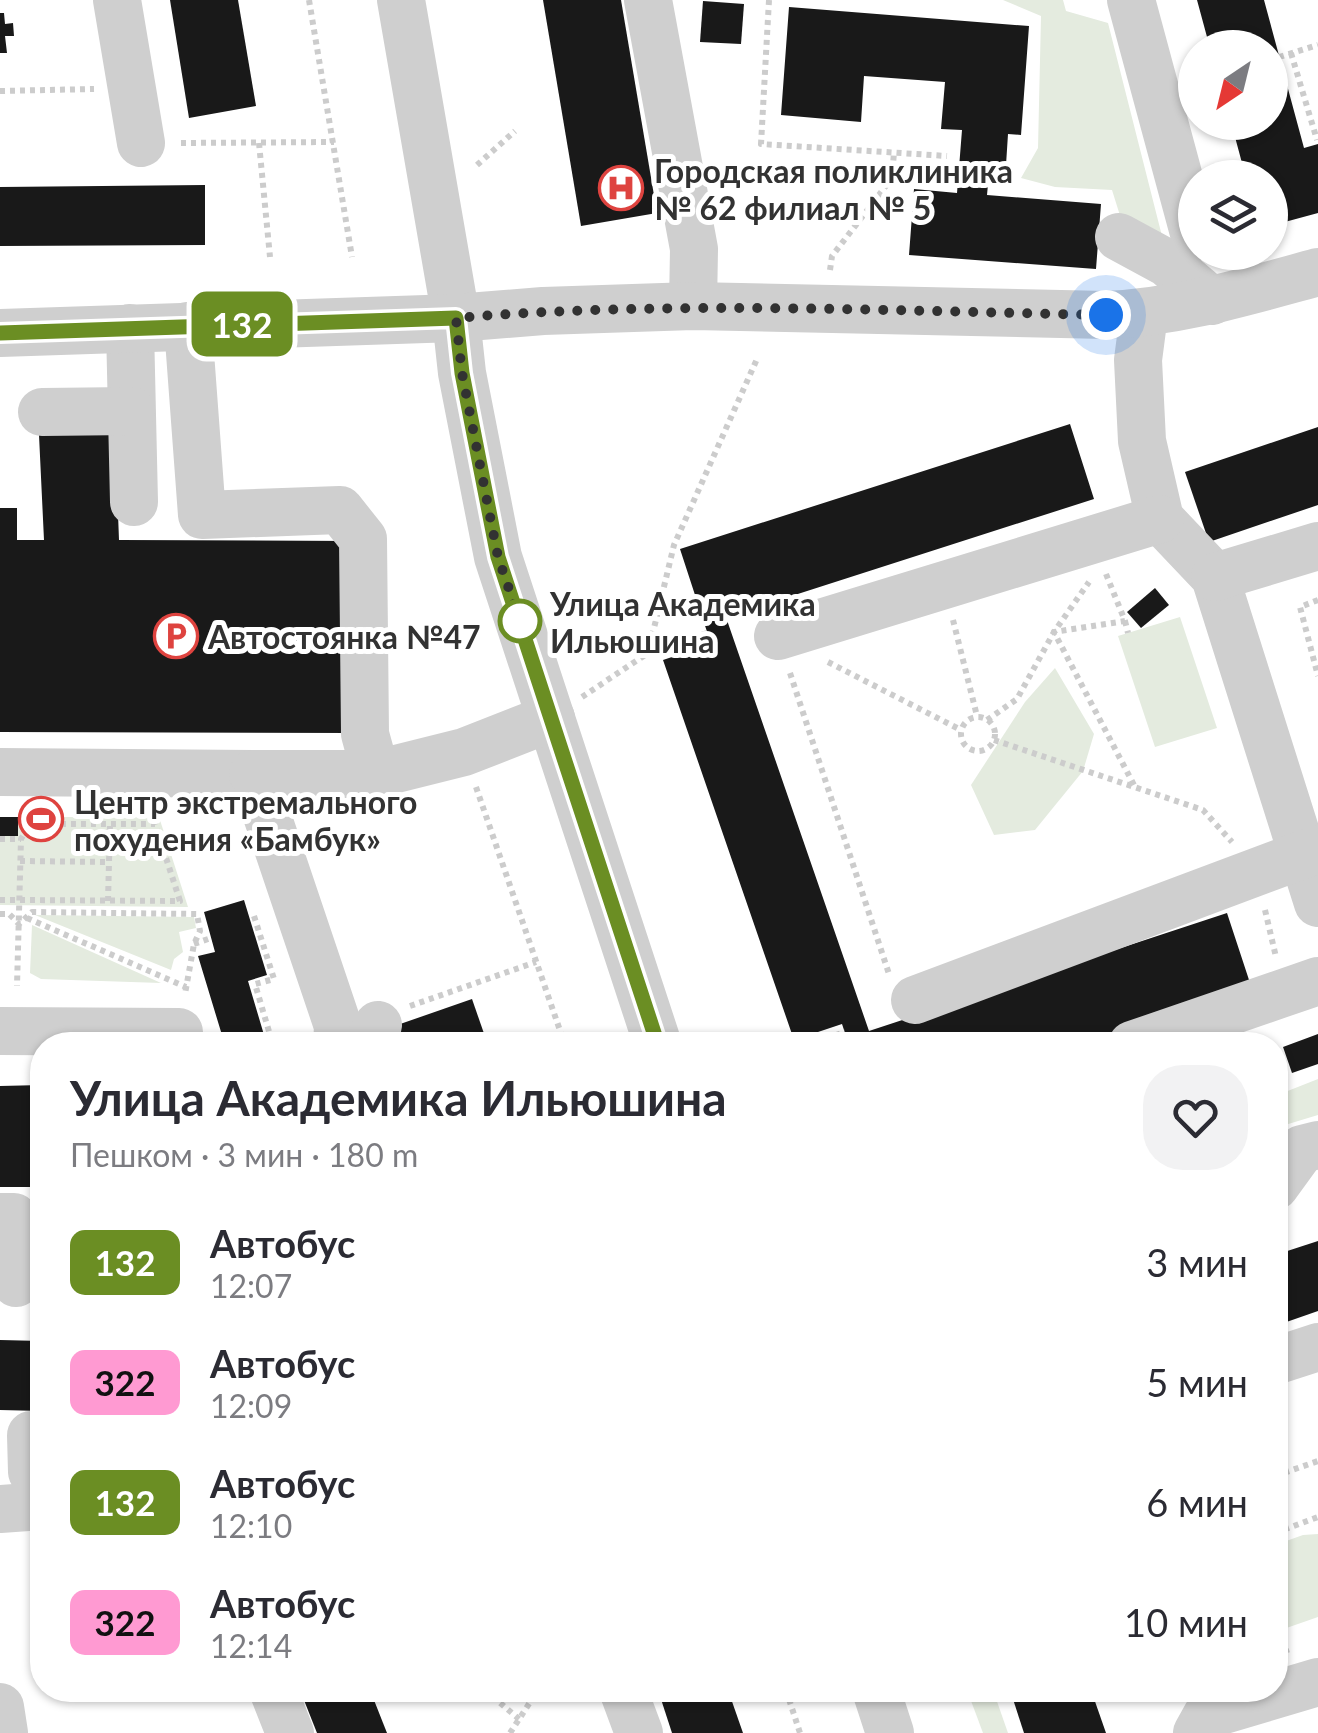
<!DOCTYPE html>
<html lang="ru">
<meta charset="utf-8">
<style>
body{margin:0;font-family:Lato,sans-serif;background:#f2f2f3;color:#2b2b33;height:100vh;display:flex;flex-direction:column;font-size:38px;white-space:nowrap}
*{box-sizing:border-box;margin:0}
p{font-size:32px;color:#7c7c81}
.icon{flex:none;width:55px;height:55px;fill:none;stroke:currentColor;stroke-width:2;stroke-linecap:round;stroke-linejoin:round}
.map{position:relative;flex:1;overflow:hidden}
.sheet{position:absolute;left:30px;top:1032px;width:1258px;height:670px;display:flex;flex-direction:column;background:#fff;border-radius:40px;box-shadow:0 2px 8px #0004}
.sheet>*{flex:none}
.badge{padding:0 20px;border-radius:15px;font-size:35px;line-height:65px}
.needle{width:65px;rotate:215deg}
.tools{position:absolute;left:1178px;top:30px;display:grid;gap:20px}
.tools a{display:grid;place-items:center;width:110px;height:110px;border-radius:50%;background:#fff;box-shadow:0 2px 8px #0004;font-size:50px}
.you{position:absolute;width:50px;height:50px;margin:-25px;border:8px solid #fff;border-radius:50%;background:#1a73e8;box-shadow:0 0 0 15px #1a73e833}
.map>.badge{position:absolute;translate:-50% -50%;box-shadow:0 0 0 5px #fff}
.round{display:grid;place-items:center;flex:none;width:105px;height:105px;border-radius:40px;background:#f2f2f3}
.overview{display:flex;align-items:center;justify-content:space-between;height:170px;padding:0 40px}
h1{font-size:48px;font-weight:700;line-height:75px}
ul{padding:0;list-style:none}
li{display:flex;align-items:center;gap:30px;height:120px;padding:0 40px}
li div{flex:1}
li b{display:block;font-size:38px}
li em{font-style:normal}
li .badge{min-width:110px;font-weight:700;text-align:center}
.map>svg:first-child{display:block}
.green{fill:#e4ebdf}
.building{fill:#191919}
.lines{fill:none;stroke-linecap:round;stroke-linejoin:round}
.path{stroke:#ccc;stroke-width:6;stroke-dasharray:5 5;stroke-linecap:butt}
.minor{stroke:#cfcfcf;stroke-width:48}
.line-casing{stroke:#fff;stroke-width:22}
.line{stroke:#6b8e23;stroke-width:15}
.walk{stroke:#323232;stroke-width:10;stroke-dasharray:0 18}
.stop-dot{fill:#fff;stroke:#6b8e23;stroke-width:5}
.labels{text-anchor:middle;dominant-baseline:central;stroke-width:10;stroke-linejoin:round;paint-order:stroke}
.poi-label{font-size:32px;font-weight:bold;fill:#323232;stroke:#fff;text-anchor:start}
.stop-label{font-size:32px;font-weight:bold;fill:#323232;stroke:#fff;text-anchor:start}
</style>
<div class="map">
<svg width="1318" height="1733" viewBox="0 0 1318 1733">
<rect width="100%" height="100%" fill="#fff"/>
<g class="green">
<polygon points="1003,0 1063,0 1066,11 1108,23 1163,240 1122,222 1112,190 1055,187 1021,178 1038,148 1041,16"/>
<polygon points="1180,617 1217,728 1155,747 1118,636"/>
<polygon points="1055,668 1094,734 1083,771 1035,830 994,835 971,785 1025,702"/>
<polygon points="18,817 159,817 188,907 0,905 0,836 18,836"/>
<polygon points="35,915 194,917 196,928 179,932 183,952 174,959 171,970"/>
<polygon points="32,925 161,983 41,979 30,973"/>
<polygon points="1318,1079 1318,1115 1275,1128 1275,1096"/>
<polygon points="1318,1534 1318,1617 1275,1632 1275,1545 1303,1535"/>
<polygon points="967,1690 993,1690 1008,1733 983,1733"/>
</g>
<g class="building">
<polygon points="170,0 238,0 256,106 189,118"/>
<polygon points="543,0 621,0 657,213 581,226"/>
<polygon points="1197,0 1264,0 1304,148 1318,144 1318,213 1270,226 1270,178 1246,178 1231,122 1270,122 1270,48 1210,48"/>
<polygon points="703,1 744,4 741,44 700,42"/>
<polygon points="789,7 1029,26 1021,135 1008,134 1006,165 990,163 987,195 1101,204 1096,269 909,255 914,189 957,193 962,130 941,129 945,82 864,76 861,122 781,115"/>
<polygon points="0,13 4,13 5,24 13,23 14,36 5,36 7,53 0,53"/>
<polygon points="205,185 205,245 0,246 0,187"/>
<polygon points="1070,424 1094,499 726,617 729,626 869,1031 1227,913 1251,986 1073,1045 849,1045 842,1024 794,1040 663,660 711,644 680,549"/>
<polygon points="1318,427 1318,505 1209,542 1185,472"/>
<polygon points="115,433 119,540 352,541 352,733 0,732 0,508 17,508 17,540 44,540 39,435"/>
<polygon points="1155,588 1169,605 1141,628 1127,612"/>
<rect x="0" y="817" width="18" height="19"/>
<polygon points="244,900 267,975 248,981 267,1045 225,1045 198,956 215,952 204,912"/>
<polygon points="472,999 488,1045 389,1045 383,1030"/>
<polygon points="1318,1034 1318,1064 1292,1073 1283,1047"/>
<polygon points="42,1085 42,1187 0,1187 0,1086"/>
<polygon points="1318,1241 1318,1311 1275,1326 1275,1255"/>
<polygon points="0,1340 42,1341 42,1411 0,1410"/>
<polygon points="300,1690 370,1690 387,1733 317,1733"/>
<polygon points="658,1690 728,1690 743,1733 672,1733"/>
<polygon points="1010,1690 1091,1690 1106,1733 1024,1733"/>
</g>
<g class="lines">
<g class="path">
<polyline points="309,0 352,257"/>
<polyline points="769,0 761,144 947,156"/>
<polyline points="1291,53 1317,140"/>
<polyline points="1279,57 1318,45"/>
<polyline points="0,91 94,89"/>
<polyline points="181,143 334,142"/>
<polyline points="259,143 270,257"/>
<polyline points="477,165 515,131"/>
<polyline points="830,270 832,256 892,178 894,152"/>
<polyline points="1106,574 1125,621 1054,632 1135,787"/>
<polyline points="1318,600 1300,607 1318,676"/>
<polyline points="953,620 977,716"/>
<polyline points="1125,621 1128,633"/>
<polyline points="707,633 648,653 674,545 757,359"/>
<polyline points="828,662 961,730"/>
<polyline points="790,673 889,974"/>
<polyline points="582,697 648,653"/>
<circle cx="978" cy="734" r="17"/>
<polyline points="987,720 1017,699 1054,632 1089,582"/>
<polyline points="994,740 1203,810 1232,842"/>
<polyline points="476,787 565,1045"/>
<polyline points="0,839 21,839"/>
<polyline points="20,861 109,862"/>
<polyline points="0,900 20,900 180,901 155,824 30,824 21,839 17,986"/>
<polyline points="108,901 110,824"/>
<polyline points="1265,910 1276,957"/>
<polyline points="0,914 9,914 19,924 32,912 197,914 200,931 194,944 185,994"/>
<polyline points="254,916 274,979 255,984 273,1045"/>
<polyline points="27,918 186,987"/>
<polyline points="194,944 211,938"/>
<polyline points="410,1006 536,962"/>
<polyline points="807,1045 845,1032"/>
<polyline points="1275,1476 1318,1461"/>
<polyline points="1275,1533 1318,1517"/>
<polyline points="1280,1630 1287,1653"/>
<polyline points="485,1690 519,1719"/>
<polyline points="786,1690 800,1733"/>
<polyline points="510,1733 538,1690"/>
</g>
<g class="minor">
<polyline points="117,0 141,143"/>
<polyline points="401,0 456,318 462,373 498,557 658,1045"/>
<polyline points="648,0 694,249 693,306"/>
<polyline points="1131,0 1195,237"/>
<polyline points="1119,237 1167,263 1212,301"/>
<polyline points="1144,314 1138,360 1142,441 1160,519 1215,577 1318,903"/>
<polyline points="188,326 202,515 340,510 363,539 365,734 376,774"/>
<polyline points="130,328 134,502"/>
<path d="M0 333 456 318 543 311 693 306 1106 315C1179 312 1248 291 1318 272"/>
<polyline points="42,412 131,411"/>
<polyline points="1215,577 1318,546"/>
<polyline points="778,636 1160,519"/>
<polyline points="0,772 253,774 338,1026 337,1045"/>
<polyline points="253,774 376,774 464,752 551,718"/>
<polyline points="915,1000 1318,849"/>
<polyline points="0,1031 179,1032"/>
<polyline points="372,1045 370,1040 378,1025"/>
<polyline points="1132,1045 1318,981"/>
<polyline points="1275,1186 1302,1149 1318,1145"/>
<polyline points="0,1217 14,1217 16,1283"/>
<polyline points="1275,1361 1318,1347"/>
<polyline points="32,1472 31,1435 42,1435"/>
<polyline points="0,1509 42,1506"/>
<polyline points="273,1690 290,1733"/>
<polyline points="623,1690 639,1733"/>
<polyline points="876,1690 890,1733"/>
<polyline points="0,1707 4,1733"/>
<polyline points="1197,1733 1207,1715 1318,1682"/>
</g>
</g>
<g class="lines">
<defs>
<polyline id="line" points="0,333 456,318 462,373 498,557 658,1045"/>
</defs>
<use href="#line" class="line-casing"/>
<use href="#line" class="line"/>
<path class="walk" d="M520 621 498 557 462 373 456 318C672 300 889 311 1106 315"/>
</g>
<defs>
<symbol id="hospital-ring" viewBox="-11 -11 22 22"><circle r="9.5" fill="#fff" stroke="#de433f" stroke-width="1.5"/><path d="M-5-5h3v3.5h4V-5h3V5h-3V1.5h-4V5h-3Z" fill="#de433f"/></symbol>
<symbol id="parking-ring" viewBox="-11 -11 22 22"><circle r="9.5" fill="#fff" stroke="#de433f" stroke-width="1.5"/><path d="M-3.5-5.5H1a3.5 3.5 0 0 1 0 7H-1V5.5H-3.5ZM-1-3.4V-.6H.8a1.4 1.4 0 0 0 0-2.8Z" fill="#de433f"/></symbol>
<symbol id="stadium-ring" viewBox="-11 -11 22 22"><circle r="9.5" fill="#fff" stroke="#de433f" stroke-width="1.5"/><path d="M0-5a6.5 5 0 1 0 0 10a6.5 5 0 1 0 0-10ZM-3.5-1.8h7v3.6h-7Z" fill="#de433f"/></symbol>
</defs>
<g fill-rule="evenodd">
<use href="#hospital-ring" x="596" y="163" width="50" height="50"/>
<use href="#parking-ring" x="151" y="611" width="50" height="50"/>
<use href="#stadium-ring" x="16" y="794" width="50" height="50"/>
</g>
<circle class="stop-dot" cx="520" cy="621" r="20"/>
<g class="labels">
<g class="poi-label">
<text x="654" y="170">Городская поликлиника<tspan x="654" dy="37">№ 62 филиал № 5</tspan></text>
<text x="208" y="636">Автостоянка №47</text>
<text x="74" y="801">Центр экстремального<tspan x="74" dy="37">похудения «Бамбук»</tspan></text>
</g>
<g class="stop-label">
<text x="550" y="603">Улица Академика<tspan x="550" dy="37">Ильюшина</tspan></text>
</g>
</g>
</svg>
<div class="tools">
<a><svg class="needle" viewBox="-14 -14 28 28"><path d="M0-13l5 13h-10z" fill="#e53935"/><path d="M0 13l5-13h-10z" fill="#7c7c81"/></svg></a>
<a><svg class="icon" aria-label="layers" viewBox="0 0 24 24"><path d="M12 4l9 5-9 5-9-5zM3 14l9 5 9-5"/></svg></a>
</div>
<div class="you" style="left:1106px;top:315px"></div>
<b class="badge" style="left:242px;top:324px;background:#6b8e23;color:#fff">132</b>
<section class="sheet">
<div class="overview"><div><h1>Улица Академика Ильюшина</h1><p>Пешком · 3 мин · 180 m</p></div><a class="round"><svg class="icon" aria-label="heart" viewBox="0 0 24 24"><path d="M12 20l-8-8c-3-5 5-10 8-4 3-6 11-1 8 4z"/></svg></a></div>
<ul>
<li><span class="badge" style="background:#6b8e23;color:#fff">132</span><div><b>Автобус</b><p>12:07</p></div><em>3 мин</em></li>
<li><span class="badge" style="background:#ff9ad2;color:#111">322</span><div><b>Автобус</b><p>12:09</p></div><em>5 мин</em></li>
<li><span class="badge" style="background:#6b8e23;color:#fff">132</span><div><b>Автобус</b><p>12:10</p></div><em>6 мин</em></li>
<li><span class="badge" style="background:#ff9ad2;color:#111">322</span><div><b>Автобус</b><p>12:14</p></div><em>10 мин</em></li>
</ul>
</section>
</div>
